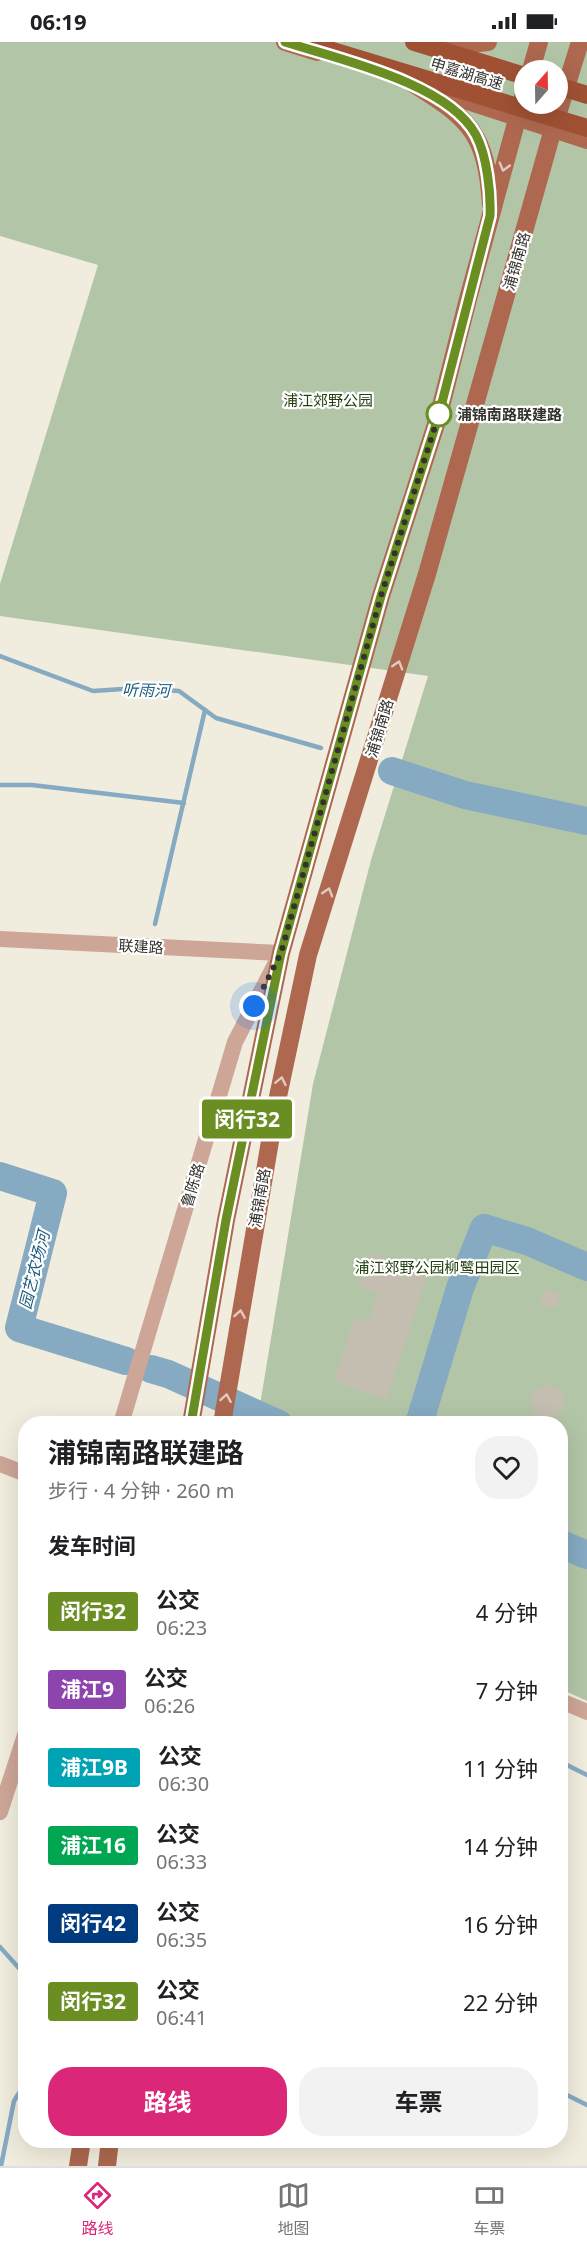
<!DOCTYPE html>
<html lang="zh">
<meta charset="utf-8">
<style>
body{margin:0;font-family:"Noto Sans","Noto Sans SC",sans-serif;background:#f2f2f2;color:#202124;height:100vh;display:flex;flex-direction:column;font-size:22px;white-space:nowrap}
*{box-sizing:border-box;margin:0}
p{font-size:20px;color:#757577}
.icon{flex:none;width:33px;height:33px;fill:none;stroke:currentColor;stroke-width:2;stroke-linecap:round;stroke-linejoin:round}
.map{position:relative;flex:1;overflow:hidden}
.details{position:absolute;left:18px;top:1374px;width:550px;height:732px;display:flex;flex-direction:column;background:#fff;border-radius:24px;box-shadow:0 6px 24px #0002}
.details>*{flex:none}
.badge{padding:0 12px;border-radius:4px;font-size:21px;line-height:39px}
.needle{width:39px;rotate:20deg}
.controls{position:absolute;left:514px;top:18px;display:grid;gap:12px}
.controls a{display:grid;place-items:center;width:54px;height:54px;border-radius:50%;background:#fff;box-shadow:0 6px 24px #0002;font-size:30px}
.you{position:absolute;width:30px;height:30px;margin:-15px;border:4px solid #fff;border-radius:50%;background:#1a73e8;box-shadow:0 0 0 9px #1a73e833}
.map>.badge{position:absolute;translate:-50% -50%;box-shadow:0 0 0 3px #fff}
h2{padding:0 30px;font-size:22px;line-height:54px}
.round{display:grid;place-items:center;flex:none;width:63px;height:63px;border-radius:24px;background:#f2f2f2}
.head{display:flex;align-items:center;justify-content:space-between;height:102px;padding:0 30px}
h1{font-size:28px;font-weight:700;line-height:45px}
.cta{display:flex;gap:12px;margin-top:auto;padding:12px 30px}
.cta a{flex:1;height:69px;border-radius:24px;background:#db2777;color:#fff;font-size:24px;font-weight:700;line-height:69px;text-align:center}
.cta a+a{background:#f2f2f2;color:#202124}
ul{padding:0;list-style:none}
li{display:flex;align-items:center;gap:18px;height:78px;padding:0 30px}
li div{flex:1}
li b{display:block;font-size:22px}
li em{font-style:normal}
li .badge{min-width:66px;font-weight:700;text-align:center}
.status{display:flex;justify-content:space-between;align-items:center;height:42px;padding:0 30px;background:#fff;direction:ltr}
.status svg{height:16px;fill:currentColor}
.tab-bar{display:flex;justify-content:space-around;align-items:center;height:84px;border-top:2px solid #e0e0e0;background:#fff;font-size:16px;color:#757577}
.tab-bar a{display:grid;justify-items:center;gap:3px}
.tab-bar .active{color:#db2777}
.map>svg:first-child{display:block}
.green{fill:#b2c6a7;fill-rule:evenodd}
.lines{fill:none;stroke-linecap:round;stroke-linejoin:round}
.stream{stroke:#85aac2;stroke-width:4.5}
.river{stroke:#85aac2;stroke-width:28}
.building{fill:#c3beb0}
.minor{stroke:#cda697;stroke-width:16}
.major{stroke:#ad684f;stroke-width:18}
.highway{stroke:#a05134;stroke-width:18}
.highway-bridge{stroke:#a05134;stroke-width:18}
.oneway{stroke:#e2cac1}
.line-casing{stroke:#fff;stroke-width:14}
.line{stroke:#6b8e23;stroke-width:9}
.walk{stroke:#34322c;stroke-width:6;stroke-dasharray:0 10.8}
.stop-dot{fill:#fff;stroke:#6b8e23;stroke-width:3}
.labels{text-anchor:middle;dominant-baseline:central;stroke-width:4.5;stroke-linejoin:round;paint-order:stroke}
.street-label{font-size:15px;fill:#34322c;stroke:#fff}
.park-label{font-size:15px;fill:#23400e;stroke:#fff}
.stop-label{font-size:15px;font-weight:bold;fill:#34322c;stroke:#fff;text-anchor:start}
.water-label{font-size:16px;font-style:italic;fill:#1d5c7e;stroke:#fff}
</style>
<div class="status"><b>06:19</b><svg viewBox="0 0 49 12"><path d="M0 12V9h3v3zM5 12V6h3v6zM10 12V3h3v9zM15 12V0h3v12zM26 1h20v11H26zM47 4h2v5h-2z"/></svg></div>
<div class="map">
<svg width="587" height="2124" viewBox="0 0 587 2124">
<rect width="100%" height="100%" fill="#f1edde"/>
<path class="green" d="M0 0H587V1659L561 1647V1382L257 1381 313 1042 371 818 428 634 0 574V542L98 223 0 194ZM525 28H558V62H525Z"/>
<g class="lines">
<g class="stream">
<polyline points="0,614 93,649 138,646 179,649 216,676 321,706"/>
<polyline points="0,743 32,743 184,761"/>
<polyline points="155,882 205,668"/>
<polyline points="561,1720 587,1733"/>
<polyline points="0,1905 26,1934"/>
<polyline points="561,2050 587,2063"/>
<polyline points="1,2124 14,2059 26,2040"/>
</g>
<g class="river">
<polyline points="392,729 465,753 587,779"/>
<polyline points="0,1134 53,1151 19,1286 126,1319"/>
<polyline points="151,1327 168,1332 279,1382"/>
<polyline points="419,1382 460,1246 484,1186 527,1199 587,1225"/>
<polyline points="561,1502 587,1513"/>
</g>
</g>
<g class="building">
<polygon points="370,1211 428,1230 387,1357 334,1340 354,1276 368,1280 378,1251 359,1245"/>
<polygon points="544,1247 560,1251 556,1266 540,1263"/>
<circle cx="548" cy="1360" r="17"/>
</g>
<g class="lines">
<g class="minor">
<polyline points="0,897 281,911 235,1000 121,1382"/>
<polyline points="0,1422 26,1432"/>
<polyline points="561,1659 587,1670"/>
<polyline points="0,1770 26,1690"/>
</g>
<g class="major">
<polyline points="285,0 317,10"/>
<polyline points="450,4 488,0"/>
<polyline points="531,28 539,0"/>
<path d="M412 41C470 77 486 91 491 162"/>
<polyline points="452,54 587,98"/>
<polyline points="191,1382 226,1178 281,911 381,554 438,376 468,257 525,48"/>
<polyline points="222,1382 276,1064 308,913 427,532 553,87 580,0"/>
<polyline points="78,2124 82,2098"/>
<polyline points="107,2124 110,2098"/>
</g>
<polyline class="highway" points="414,0 525,34"/>
<g class="highway-bridge">
<polyline points="303,0 587,86"/>
<polyline points="558,44 587,53"/>
</g>
</g>
<defs><path id="oneway-chevron" d="M-2-3.5L2.5 0L-2 3.5" fill="none" stroke-width="1.6" stroke-linecap="round" stroke-linejoin="round" transform="scale(1.5)"/></defs>
<g class="oneway">
<use href="#oneway-chevron" transform="translate(504 125) rotate(106)"/>
<use href="#oneway-chevron" transform="translate(398 623) rotate(-73)"/>
<use href="#oneway-chevron" transform="translate(328 850) rotate(-73)"/>
<use href="#oneway-chevron" transform="translate(281 1039) rotate(-78)"/>
<use href="#oneway-chevron" transform="translate(240 1272) rotate(-81)"/>
<use href="#oneway-chevron" transform="translate(226 1356) rotate(-80)"/>
</g>
<g class="lines">
<defs>
<path id="line" d="M191 1382 226 1178 281 911 381 554 438 376 490 174C491 151 487 114 476 93 448 41 338 17 285 0"/>
</defs>
<use href="#line" class="line-casing"/>
<use href="#line" class="line"/>
<polyline class="walk" points="254,964 281,911 381,554 439,372"/>
</g>
<circle class="stop-dot" cx="439" cy="372" r="12"/>
<g class="labels">
<g class="street-label">
<text transform="translate(467 31) rotate(17)">申嘉湖高速</text>
<text transform="translate(516 219) rotate(-74)">浦锦南路</text>
<text transform="translate(379 686) rotate(-73)">浦锦南路</text>
<text transform="translate(141 904) rotate(3)">联建路</text>
<text transform="translate(192 1143) rotate(-73)">鲁陈路</text>
<text transform="translate(259 1156) rotate(-80)">浦锦南路</text>
</g>
<g class="park-label">
<text x="328" y="358">浦江郊野公园</text>
<text x="437" y="1225">浦江郊野公园柳鹭田园区</text>
</g>
<g class="stop-label">
<text x="457" y="372">浦锦南路联建路</text>
</g>
<g class="water-label">
<text transform="translate(146 648) rotate(1)">听雨河</text>
<text transform="translate(34 1228) rotate(-76)">园艺农场河</text>
</g>
</g>
</svg>
<div class="controls">
<a><svg class="needle" viewBox="-14 -14 28 28"><path d="M0-13l5 13h-10z" fill="#e53935"/><path d="M0 13l5-13h-10z" fill="#757577"/></svg></a>
</div>
<div class="you" style="left:254px;top:964px"></div>
<b class="badge" style="left:247px;top:1077px;background:#6b8e23;color:#fff">闵行32</b>
<section class="details">
<div class="head"><div><h1>浦锦南路联建路</h1><p>步行 · 4 分钟 · 260 m</p></div><a class="round"><svg class="icon" aria-label="heart" viewBox="0 0 24 24"><path d="M12 20l-8-8c-3-5 5-10 8-4 3-6 11-1 8 4z"/></svg></a></div>
<h2>发车时间</h2>
<ul>
<li><span class="badge" style="background:#6b8e23;color:#fff">闵行32</span><div><b>公交</b><p>06:23</p></div><em>4 分钟</em></li>
<li><span class="badge" style="background:#8e44ad;color:#fff">浦江9</span><div><b>公交</b><p>06:26</p></div><em>7 分钟</em></li>
<li><span class="badge" style="background:#00a3b4;color:#fff">浦江9B</span><div><b>公交</b><p>06:30</p></div><em>11 分钟</em></li>
<li><span class="badge" style="background:#00a651;color:#fff">浦江16</span><div><b>公交</b><p>06:33</p></div><em>14 分钟</em></li>
<li><span class="badge" style="background:#003b80;color:#fff">闵行42</span><div><b>公交</b><p>06:35</p></div><em>16 分钟</em></li>
<li><span class="badge" style="background:#6b8e23;color:#fff">闵行32</span><div><b>公交</b><p>06:41</p></div><em>22 分钟</em></li>
</ul>
<div class="cta"><a>路线</a><a>车票</a></div>
</section>
</div>
<nav class="tab-bar">
<a class="active"><svg class="icon" aria-label="directions" viewBox="0 0 24 24"><path d="M12 3l9 9-9 9-9-9zM9 14v-3h6M13 9l2 2-2 2"/></svg>路线</a>
<a><svg class="icon" aria-label="map" viewBox="0 0 24 24"><path d="M3 6l6-2 6 2 6-2v14l-6 2-6-2-6 2zM9 4v14M15 6v14"/></svg>地图</a>
<a><svg class="icon" aria-label="tickets" viewBox="0 0 24 24"><path d="M3 7h18v10H3zM15 7v10"/></svg>车票</a>
</nav>
